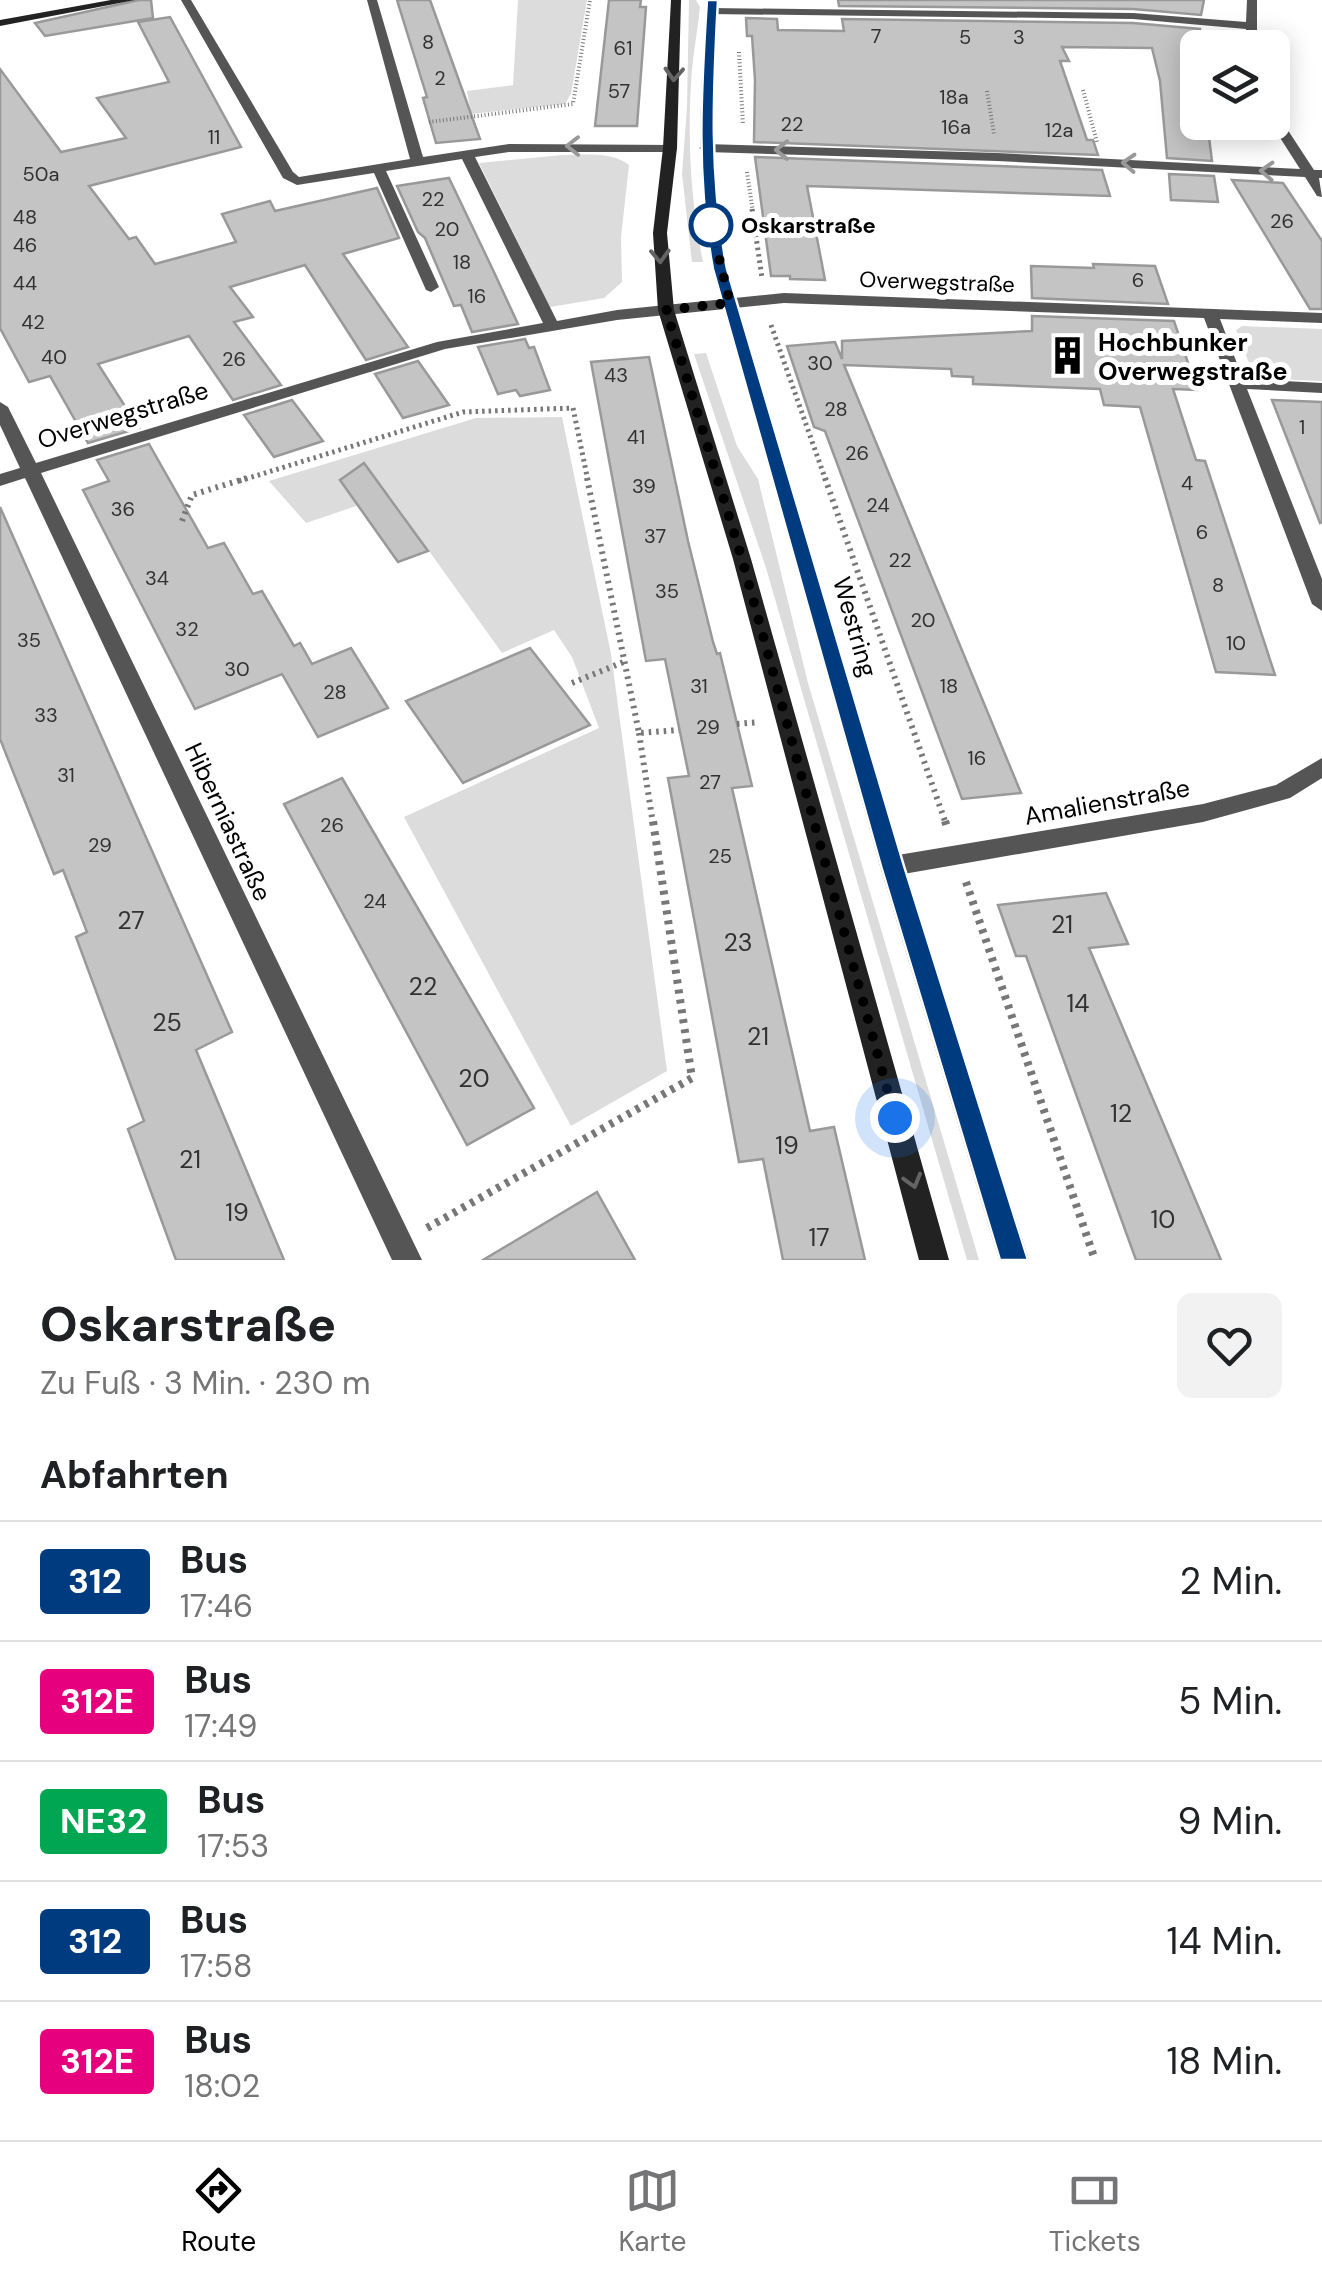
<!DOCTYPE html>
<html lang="de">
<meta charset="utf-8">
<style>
body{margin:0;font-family:"DM Sans",sans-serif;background:#f2f2f2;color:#202124;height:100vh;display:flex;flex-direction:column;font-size:38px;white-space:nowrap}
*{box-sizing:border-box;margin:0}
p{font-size:32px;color:#757577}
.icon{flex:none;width:55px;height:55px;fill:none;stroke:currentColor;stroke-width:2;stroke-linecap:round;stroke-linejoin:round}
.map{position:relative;height:1260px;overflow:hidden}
.side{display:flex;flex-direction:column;background:#fff;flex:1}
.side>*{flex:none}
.badge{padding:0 20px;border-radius:8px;font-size:35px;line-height:65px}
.controls{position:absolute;left:1180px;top:30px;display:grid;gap:20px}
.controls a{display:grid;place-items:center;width:110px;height:110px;border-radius:15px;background:#fff;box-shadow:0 5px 25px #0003;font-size:50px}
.you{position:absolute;width:50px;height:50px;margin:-25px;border:8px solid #fff;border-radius:50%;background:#1a73e8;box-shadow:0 0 0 15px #1a73e833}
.map>.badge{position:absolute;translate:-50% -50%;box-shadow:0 0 0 5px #fff}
h2{padding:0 40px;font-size:38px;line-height:90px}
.round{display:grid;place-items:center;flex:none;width:105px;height:105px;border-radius:15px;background:#f2f2f2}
.headline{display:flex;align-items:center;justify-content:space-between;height:170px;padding:0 40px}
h1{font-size:48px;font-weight:800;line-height:75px}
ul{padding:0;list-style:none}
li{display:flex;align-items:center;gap:30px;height:120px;padding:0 40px;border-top:2px solid #e0e0e0}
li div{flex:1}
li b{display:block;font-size:38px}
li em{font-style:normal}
li .badge{min-width:110px;font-weight:700;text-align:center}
.dock{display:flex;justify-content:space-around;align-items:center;height:140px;border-top:2px solid #e0e0e0;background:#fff;font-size:28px;color:#757577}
.dock a{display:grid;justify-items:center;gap:5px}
.dock .on{color:#000}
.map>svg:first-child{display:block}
.green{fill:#dcdcdc}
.building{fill:#c4c4c4;stroke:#999;stroke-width:2.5}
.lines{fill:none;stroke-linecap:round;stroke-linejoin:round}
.path-far3{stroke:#777;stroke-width:4;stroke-dasharray:1 2.5;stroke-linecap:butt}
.path-far2{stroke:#777;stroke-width:5;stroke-dasharray:2.5 4;stroke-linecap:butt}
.path-far1{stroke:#777;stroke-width:6;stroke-dasharray:2.5 5;stroke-linecap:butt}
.path{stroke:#777;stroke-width:8;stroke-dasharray:4 6;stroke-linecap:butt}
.street{fill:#555;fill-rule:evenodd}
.secondary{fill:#222;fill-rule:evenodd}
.oneway{stroke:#646464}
.oneway2{stroke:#999}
.line{fill:#003b80;stroke:#fff;stroke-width:2.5}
.walk{stroke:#000;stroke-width:10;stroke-dasharray:0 18}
.stop-dot{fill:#fff;stroke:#003b80;stroke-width:5}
.labels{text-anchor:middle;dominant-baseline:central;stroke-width:10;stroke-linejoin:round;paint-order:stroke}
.number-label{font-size:20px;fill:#313131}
.far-stop-label{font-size:22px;font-weight:bold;fill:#000;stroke:#fff;text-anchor:start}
.far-street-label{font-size:22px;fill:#000;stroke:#fff}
.poi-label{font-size:25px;font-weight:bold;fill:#000;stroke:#fff;text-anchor:start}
.street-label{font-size:25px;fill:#000;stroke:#fff}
.near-number-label{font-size:25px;fill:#313131}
</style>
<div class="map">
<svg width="1322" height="1260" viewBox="0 0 1322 1260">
<rect width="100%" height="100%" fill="#fff"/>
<g class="green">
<polygon points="518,0 587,0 571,94 565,104 471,114 467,91 513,85"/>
<path d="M689 0H696L700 7C698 28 694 48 692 69 687 132 690 200 703 262H692L682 174 687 107Z"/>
<path d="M562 155C584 155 612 151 629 165L621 237 622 282 604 298 550 307 479 163Z"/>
<polygon points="1242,326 1322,329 1322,381 1255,378 1236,330"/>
<polygon points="706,353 737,446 758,479 808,683 979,1260 967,1260 766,568 694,354"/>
<polygon points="562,417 611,654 667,1071 571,1126 404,817 599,728 572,657 554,630 502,653 389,495 306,523 269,481 476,418"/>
</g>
<g class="building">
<polygon points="139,0 151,0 153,18 45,36 35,23"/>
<polygon points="397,0 430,0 480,139 436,143 423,98 427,97"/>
<polygon points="609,0 641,0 640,7 646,7 637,126 595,126"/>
<polygon points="838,0 1204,0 1201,15 1133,9 839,6"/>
<polygon points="170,17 241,147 89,186 129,239 136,237 155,264 236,242 222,214 270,201 275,211 377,188 399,238 343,254 408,347 366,360 305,265 230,287 253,317 234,322 281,385 233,400 189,336 98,364 139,428 88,443 50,376 29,382 0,328 0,69 61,152 126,138 97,98 169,82 138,22"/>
<polygon points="746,18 777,19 778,30 844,31 842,19 1133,23 1200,29 1198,122 1207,122 1212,161 1167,158 1160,81 1152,48 1062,47 1069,61 1060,61 1087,140 1093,140 1098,155 754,142 755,80 752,36 747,36"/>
<polygon points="755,157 1102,170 1110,196 807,186 825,280 790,279 790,276 771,276"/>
<polygon points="1169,174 1214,176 1218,202 1171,200"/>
<polygon points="449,178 493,270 518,324 472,332 461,305 454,306 425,238 418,232 397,186"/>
<polygon points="1232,180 1283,183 1322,241 1322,309 1310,309"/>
<polygon points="1093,264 1155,266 1168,304 1032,298 1031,266 1094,268"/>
<polygon points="1032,316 1174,321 1197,390 1173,389 1196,460 1205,461 1275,675 1216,672 1140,407 1104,405 1100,389 973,384 973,377 952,376 951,369 844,365 1021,793 962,799 825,431 814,427 787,346 835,342 842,359 842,341 1032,331"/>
<polygon points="525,339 529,348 534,347 550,390 520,396 516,390 498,394 478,347"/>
<polygon points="649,357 688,541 713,642 717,654 720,653 752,786 732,788 810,1131 834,1127 865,1260 783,1260 763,1159 739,1162 668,778 689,776 665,659 646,661 591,362"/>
<polygon points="418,361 449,405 403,418 375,374"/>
<polygon points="292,400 323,441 274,457 244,415"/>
<polygon points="1272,400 1322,402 1322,522 1320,523"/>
<polygon points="149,444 208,548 224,543 253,594 262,591 294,646 300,643 312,664 351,648 388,708 318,737 282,674 195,709 83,490 109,481 97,460"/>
<polygon points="364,463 428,551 398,562 340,480"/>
<polygon points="0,507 232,1032 196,1050 284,1260 176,1260 128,1129 144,1121 76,937 87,932 63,870 54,874 0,739"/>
<polygon points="530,648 590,725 463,783 406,701"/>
<polygon points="342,778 534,1108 467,1145 284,804"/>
<polygon points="1106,893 1128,944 1089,948 1221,1260 1136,1260 1026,956 1016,956 998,905"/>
<polygon points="597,1192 635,1260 483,1260"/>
</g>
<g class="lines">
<g class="path-far3">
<polyline points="739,52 743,125"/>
<polyline points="1083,90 1097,142"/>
<polyline points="987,91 994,134"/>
<polyline points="429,122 573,104 590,0"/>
<polyline points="747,172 753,212"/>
</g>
<g class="path-far2">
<polyline points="752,209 762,278"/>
<polyline points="771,325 826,481"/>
<polyline points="239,481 463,412 573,408 588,481"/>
</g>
<g class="path-far1">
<polyline points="587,478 639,733 679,730"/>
<polyline points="825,478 946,824"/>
<polyline points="182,521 192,495 247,478"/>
<polyline points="572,683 626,661"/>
<polyline points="737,724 759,722"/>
<polyline points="639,733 653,824"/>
</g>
<g class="path">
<polyline points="945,821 947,827"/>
<polyline points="966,882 1095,1260"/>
<polyline points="427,1228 692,1078 653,821"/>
</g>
<g class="street">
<polygon points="181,0 191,0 293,172 299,177 410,159 367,0 377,0 423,157 509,144 675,145 677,148 670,152 509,152 475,157 557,321 617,310 784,293 1322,313 1322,323 1220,319 1243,379 1322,383 1322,393 1247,389 1322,579 1322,611 1312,604 1204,318 784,303 617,320 445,349 41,473 422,1260 392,1260 25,478 0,486 0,474 20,468 0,425 0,402 8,407 36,463 437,342 543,323 462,159 386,171 439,287 431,292 426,290 374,173 297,185 283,178"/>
<polygon points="1247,0 1257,0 1257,48 1245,48 1246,29 1133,19 711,14 705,11 711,8 1133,13 1246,22"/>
<polygon points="1272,111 1276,112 1314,170 1322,170 1322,178 1319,178 1322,197 1317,196 1305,177 997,161 706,152 699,148 706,144 997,153 1300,169 1270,122"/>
<polygon points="1322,758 1322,778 1290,798 1203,822 892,876 884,873 880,866 884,859 892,856 1203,804 1276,785"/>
</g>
<g class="secondary">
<polygon points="111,0 135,0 0,26 0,20"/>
<polygon points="671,0 681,0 677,148 667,233 674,310 751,559 949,1260 919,1260 733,559 658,310 653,233 663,148"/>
<path d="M708 0H718C711 91 709 179 727 269L904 866 1029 1260H999L880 866 713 269C696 179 699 91 708 0Z"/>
</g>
</g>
<defs><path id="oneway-chevron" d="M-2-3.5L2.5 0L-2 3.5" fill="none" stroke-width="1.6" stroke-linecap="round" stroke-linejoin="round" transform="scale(2.5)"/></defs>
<g class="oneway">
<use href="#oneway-chevron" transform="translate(674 74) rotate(93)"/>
<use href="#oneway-chevron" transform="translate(660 256) rotate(88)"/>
<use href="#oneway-chevron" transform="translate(913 1181) rotate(74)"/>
</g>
<g class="oneway2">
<use href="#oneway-chevron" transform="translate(573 146) rotate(-180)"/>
<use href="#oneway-chevron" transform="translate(782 150) rotate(-179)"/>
<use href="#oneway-chevron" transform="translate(1129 163) rotate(-177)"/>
<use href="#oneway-chevron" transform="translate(1267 171) rotate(-177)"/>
</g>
<path class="line" d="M707 0H718C713 92 709 178 727 269L904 866 1028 1260H1000L881 866 713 269C696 178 701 92 707 0Z"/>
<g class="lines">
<polyline class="walk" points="711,225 730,303 666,310 742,559 895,1118"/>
</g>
<defs>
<symbol id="building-bare" viewBox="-9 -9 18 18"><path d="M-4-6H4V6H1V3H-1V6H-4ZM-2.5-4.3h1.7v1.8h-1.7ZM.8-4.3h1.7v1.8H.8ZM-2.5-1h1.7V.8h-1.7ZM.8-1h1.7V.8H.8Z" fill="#000" stroke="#fff" stroke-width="2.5" paint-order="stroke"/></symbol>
</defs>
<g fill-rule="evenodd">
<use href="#building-bare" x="1040" y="328" width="55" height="55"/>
</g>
<circle class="stop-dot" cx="711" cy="225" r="20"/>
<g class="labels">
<g class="number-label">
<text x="876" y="36">7</text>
<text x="965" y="37">5</text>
<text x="1019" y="37">3</text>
<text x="428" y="42">8</text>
<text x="623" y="48">61</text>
<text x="440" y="78">2</text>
<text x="619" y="91">57</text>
<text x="954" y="97">18a</text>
<text x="792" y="124">22</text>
<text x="956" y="127">16a</text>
<text x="1059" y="130">12a</text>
<text x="214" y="137">11</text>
<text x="41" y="174">50a</text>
<text x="433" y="199">22</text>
<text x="25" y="217">48</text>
<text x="1282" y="221">26</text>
<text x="447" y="229">20</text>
<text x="25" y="245">46</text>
<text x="462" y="262">18</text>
<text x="1138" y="280">6</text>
<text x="25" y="283">44</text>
<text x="477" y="296">16</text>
<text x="33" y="322">42</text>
<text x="54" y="357">40</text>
<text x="234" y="359">26</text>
<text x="820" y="363">30</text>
<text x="616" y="375">43</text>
<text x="836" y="409">28</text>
<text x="1302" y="427">1</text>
<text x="636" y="437">41</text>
<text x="857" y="453">26</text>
<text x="1187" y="483">4</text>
<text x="644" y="486">39</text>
<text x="878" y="505">24</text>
<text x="123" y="509">36</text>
<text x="1202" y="532">6</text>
<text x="655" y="536">37</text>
<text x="900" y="560">22</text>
<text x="157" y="578">34</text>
<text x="1218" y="585">8</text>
<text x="667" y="591">35</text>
<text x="923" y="620">20</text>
<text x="187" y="629">32</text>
<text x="29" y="640">35</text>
<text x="1236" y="643">10</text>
<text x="237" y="669">30</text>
<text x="699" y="686">31</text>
<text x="949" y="686">18</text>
<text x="335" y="692">28</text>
<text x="46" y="715">33</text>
<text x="708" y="727">29</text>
<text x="977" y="758">16</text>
<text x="66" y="775">31</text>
<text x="710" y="782">27</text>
<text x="332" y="825">26</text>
<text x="100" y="845">29</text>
<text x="720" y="856">25</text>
<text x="375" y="901">24</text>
</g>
<g class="far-stop-label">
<text x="741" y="225">Oskarstraße</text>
</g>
<g class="far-street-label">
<text transform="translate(937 282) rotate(2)">Overwegstraße</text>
</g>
<g class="poi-label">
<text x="1098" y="342">Hochbunker<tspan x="1098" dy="29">Overwegstraße</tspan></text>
</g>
<g class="street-label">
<text transform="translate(123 415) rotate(-17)">Overwegstraße</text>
<text transform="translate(855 627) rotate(74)">Westring</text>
<text transform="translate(1107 802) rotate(-10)">Amalienstraße</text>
<text transform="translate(228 822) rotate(65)">Hiberniastraße</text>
</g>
<g class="near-number-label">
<text x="131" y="920">27</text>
<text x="1062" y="924">21</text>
<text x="738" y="942">23</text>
<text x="423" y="986">22</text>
<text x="1078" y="1003">14</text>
<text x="167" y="1022">25</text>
<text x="758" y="1036">21</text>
<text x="474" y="1078">20</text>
<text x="1121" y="1113">12</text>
<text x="787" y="1145">19</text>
<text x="190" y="1159">21</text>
<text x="237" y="1212">19</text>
<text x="1163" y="1219">10</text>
<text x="819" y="1237">17</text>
</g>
</g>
</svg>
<div class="controls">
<a><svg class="icon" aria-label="layers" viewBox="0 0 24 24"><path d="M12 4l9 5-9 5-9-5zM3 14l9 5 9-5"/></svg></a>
</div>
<div class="you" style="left:895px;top:1118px"></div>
</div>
<section class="side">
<div class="headline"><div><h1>Oskarstraße</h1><p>Zu Fuß · 3 Min. · 230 m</p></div><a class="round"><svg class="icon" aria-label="heart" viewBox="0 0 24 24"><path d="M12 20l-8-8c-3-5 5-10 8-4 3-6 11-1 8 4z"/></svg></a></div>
<h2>Abfahrten</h2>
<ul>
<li><span class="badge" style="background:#003b80;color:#fff">312</span><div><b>Bus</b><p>17:46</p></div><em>2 Min.</em></li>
<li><span class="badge" style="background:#e6007e;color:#fff">312E</span><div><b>Bus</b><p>17:49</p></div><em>5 Min.</em></li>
<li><span class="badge" style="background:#00a651;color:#fff">NE32</span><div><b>Bus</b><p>17:53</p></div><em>9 Min.</em></li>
<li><span class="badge" style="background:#003b80;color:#fff">312</span><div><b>Bus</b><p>17:58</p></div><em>14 Min.</em></li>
<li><span class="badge" style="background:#e6007e;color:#fff">312E</span><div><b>Bus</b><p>18:02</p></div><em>18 Min.</em></li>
</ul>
</section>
<nav class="dock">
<a class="on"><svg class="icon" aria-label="directions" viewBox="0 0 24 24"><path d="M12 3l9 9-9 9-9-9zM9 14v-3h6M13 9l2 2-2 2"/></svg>Route</a>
<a><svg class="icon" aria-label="map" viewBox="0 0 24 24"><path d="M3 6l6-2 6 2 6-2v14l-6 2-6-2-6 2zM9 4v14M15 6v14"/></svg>Karte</a>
<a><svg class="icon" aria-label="tickets" viewBox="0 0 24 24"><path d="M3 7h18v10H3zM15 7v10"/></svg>Tickets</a>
</nav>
